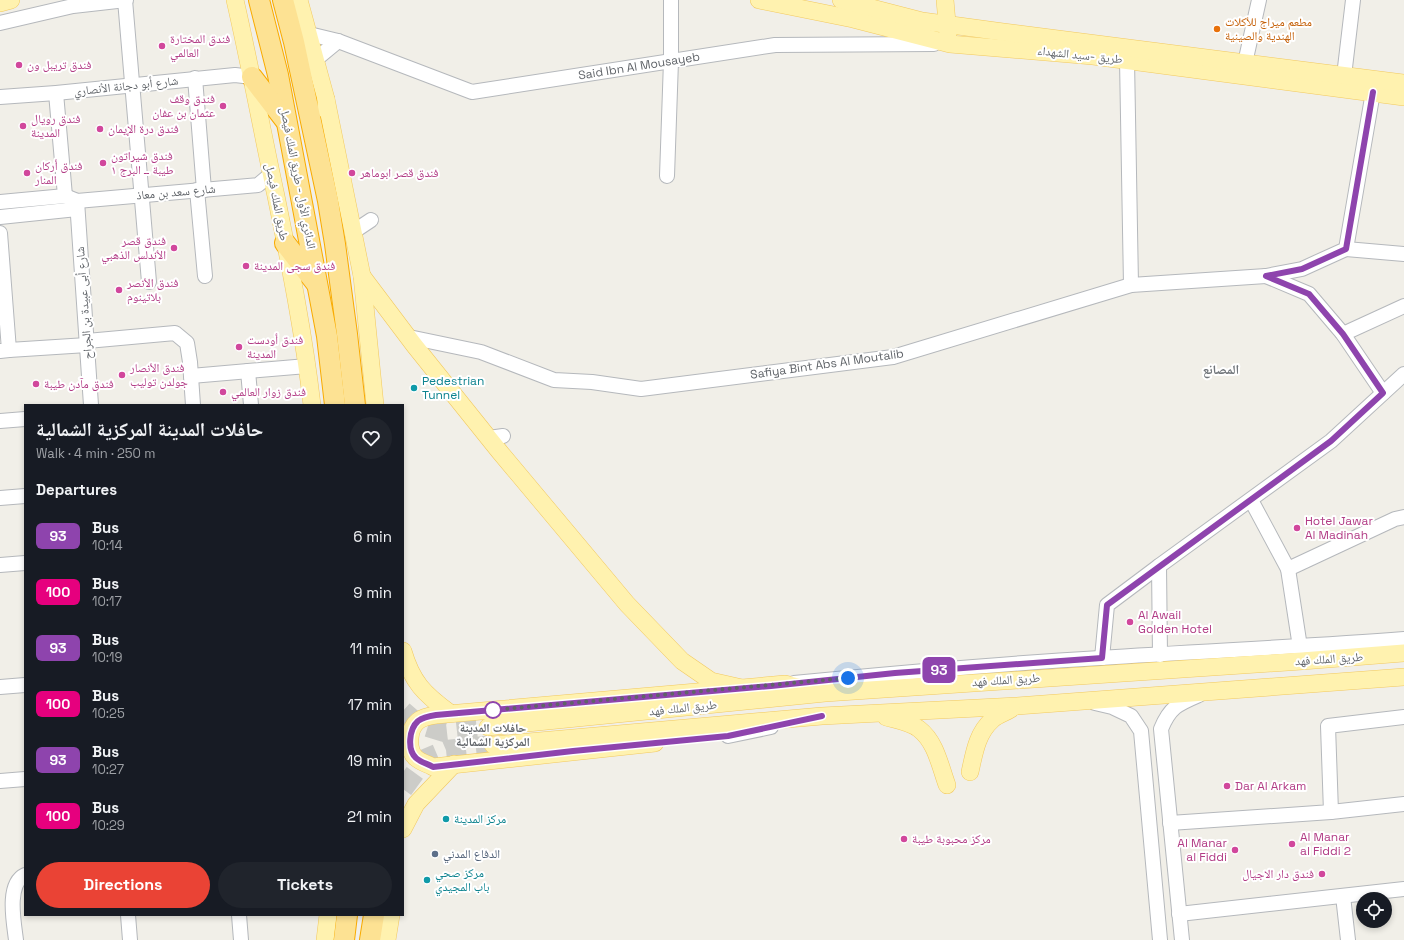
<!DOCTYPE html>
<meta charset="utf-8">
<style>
body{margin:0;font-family:"Space Grotesk","Noto Naskh Arabic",sans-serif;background:#20242c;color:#f1f3f6;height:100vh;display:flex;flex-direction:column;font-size:15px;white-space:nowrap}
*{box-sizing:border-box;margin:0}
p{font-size:13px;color:#9ea1a6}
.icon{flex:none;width:22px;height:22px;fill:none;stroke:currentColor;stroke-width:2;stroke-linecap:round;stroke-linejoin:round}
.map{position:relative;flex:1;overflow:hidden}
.details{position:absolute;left:24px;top:404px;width:380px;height:512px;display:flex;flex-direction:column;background:#171b24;border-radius:0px;box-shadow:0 2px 6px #0003}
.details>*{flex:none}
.badge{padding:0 8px;border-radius:6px;font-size:14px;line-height:26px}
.controls{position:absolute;left:1356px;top:892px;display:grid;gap:8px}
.controls a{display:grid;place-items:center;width:36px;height:36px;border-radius:50%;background:#171b24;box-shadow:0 2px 6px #0003;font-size:20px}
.you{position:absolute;width:20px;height:20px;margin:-10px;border:3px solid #fff;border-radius:50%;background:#1a73e8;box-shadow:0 0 0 6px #1a73e833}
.map>.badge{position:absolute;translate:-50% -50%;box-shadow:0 0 0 2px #fff}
h2{padding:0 12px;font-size:15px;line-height:36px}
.round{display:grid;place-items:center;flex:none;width:42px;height:42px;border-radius:21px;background:#20242c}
.head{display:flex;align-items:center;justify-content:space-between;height:68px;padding:0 12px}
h1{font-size:19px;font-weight:700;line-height:30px}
.action{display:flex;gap:8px;margin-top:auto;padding:8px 12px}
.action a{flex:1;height:46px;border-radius:24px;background:#ea4335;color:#fff;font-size:16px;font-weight:700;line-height:46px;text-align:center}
.action a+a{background:#20242c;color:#f1f3f6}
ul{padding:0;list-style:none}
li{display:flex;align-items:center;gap:12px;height:56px;padding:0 12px}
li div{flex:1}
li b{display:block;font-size:15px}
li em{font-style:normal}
li .badge{min-width:44px;font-weight:700;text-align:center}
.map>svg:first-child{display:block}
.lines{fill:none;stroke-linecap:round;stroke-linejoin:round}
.highway-tunnel{stroke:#ccccc8;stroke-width:20;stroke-dasharray:20 10;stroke-linecap:butt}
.minor-casing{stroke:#b5b8bc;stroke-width:16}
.major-casing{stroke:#f2c960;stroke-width:18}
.highway-casing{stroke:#f9ab00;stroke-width:22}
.minor{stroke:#fff;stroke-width:14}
.major{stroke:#fff2af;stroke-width:17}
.highway{stroke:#fde293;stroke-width:20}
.line-casing{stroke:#fff;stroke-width:9}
.line{stroke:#8e44ad;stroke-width:6}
.walk{stroke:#5f6368;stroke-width:4;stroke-dasharray:0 7.2}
.food-dot{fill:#e8710a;stroke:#fff;stroke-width:1.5}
.hotel-dot{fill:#d1479c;stroke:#fff;stroke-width:1.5}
.culture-dot{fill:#0f9aa8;stroke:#fff;stroke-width:1.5}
.stop-dot{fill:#fff;stroke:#8e44ad;stroke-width:2}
.service-dot{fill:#5c6f8a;stroke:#fff;stroke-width:1.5}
.labels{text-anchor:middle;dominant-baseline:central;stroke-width:4;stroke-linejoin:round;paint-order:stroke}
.food-label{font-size:12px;fill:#c56008;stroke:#fff;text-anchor:start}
.hotel-label{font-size:12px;fill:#b23c85;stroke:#fff;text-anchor:start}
.street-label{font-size:12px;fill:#5f6368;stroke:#fff}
.culture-label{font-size:12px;fill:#0d838f;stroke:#fff;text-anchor:start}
.stop-label{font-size:12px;font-weight:bold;fill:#5f6368;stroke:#fff}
.service-label{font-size:12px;fill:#4e5e75;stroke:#fff;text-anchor:start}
.neighbourhood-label{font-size:13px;font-weight:bold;fill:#70757a;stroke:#fff}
</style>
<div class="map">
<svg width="1404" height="940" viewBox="0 0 1404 940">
<rect width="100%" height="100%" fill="#f1efe8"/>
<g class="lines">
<g class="highway-tunnel">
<polyline points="403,711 418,724 444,732 488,727"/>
<polyline points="403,789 425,759 446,750 493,745"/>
</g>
<defs>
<g id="minor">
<polyline points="125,0 149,282"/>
<polyline points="0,23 73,6 126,0"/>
<polyline points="309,34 338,41 472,92 775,45 934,44"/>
<polyline points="315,60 338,41"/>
<polyline points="1127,60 1131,285"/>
<polyline points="1245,63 1259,0"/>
<polyline points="1344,76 1353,0"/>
<polyline points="195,78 204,190"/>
<polyline points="56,93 65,196"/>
<polyline points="0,97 56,93 235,75 252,77"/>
<polyline points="667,176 671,61 671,0"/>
<polyline points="197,190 205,276"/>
<polyline points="77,201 91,405"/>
<polyline points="0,202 65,196 77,201 258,185 271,174"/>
<polyline points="0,217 77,209"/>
<polyline points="353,232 371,220"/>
<polyline points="0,233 9,350 0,351"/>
<polyline points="1346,249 1404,254"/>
<polyline points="1266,276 1309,294 1343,334 1383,393"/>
<polyline points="1343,334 1404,306"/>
<polyline points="409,337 481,352 554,380 592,382 641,389 893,357 1131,285 1266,276 1302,269 1346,249 1373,92"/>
<polyline points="87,341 175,333 187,343 190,362 193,405"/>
<polyline points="9,350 87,345"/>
<polyline points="248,371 251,405"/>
<polyline points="191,376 307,366"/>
<polyline points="0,421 25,419"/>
<polyline points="489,438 503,436"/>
<polyline points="0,498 25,496"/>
<polyline points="1251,500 1288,569 1300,647"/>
<polyline points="0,565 25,563"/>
<polyline points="1288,569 1395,519 1404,517"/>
<polyline points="1160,655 1159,566 1331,441 1404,374"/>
<polyline points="1102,658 1107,605 1159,566"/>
<path d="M794 683C896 673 998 664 1100 658 1202 651 1303 647 1404 639"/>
<polyline points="0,687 25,685"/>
<polyline points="1095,703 1112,707 1131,716 1141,731 1160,940"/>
<polyline points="728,736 771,727"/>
<polyline points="0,781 25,779"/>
<polyline points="1331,812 1404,804"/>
<polyline points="1170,823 1331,812 1328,726 1404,717"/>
<polyline points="1343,896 1348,940"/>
<polyline points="1179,914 1404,889"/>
<polyline points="128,915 130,940"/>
<polyline points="239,915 241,940"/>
<path d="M16 940C14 923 6 884 25 875"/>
<path d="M1182 940 1161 729C1170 707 1178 704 1199 695"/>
</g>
<g id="major">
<path d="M235 0C250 65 262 131 276 196 290 265 304 335 312 405"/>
<polyline points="299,0 326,99 326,110"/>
<polyline points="759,0 853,19 950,44 1093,56 1404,97"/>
<polyline points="841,0 922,21 1003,32 1404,83"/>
<polyline points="945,0 948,34"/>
<polyline points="0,3 11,0"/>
<polyline points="326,99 362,276 375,405"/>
<polyline points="362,276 414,345 499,451 627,604 682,661 711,681 742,688 785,684 811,690"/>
<path d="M403 651C412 682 424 694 450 713"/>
<path d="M886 717C896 720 910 722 919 729 936 742 940 766 947 785"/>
<polyline points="488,727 825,693 1302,661 1404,653"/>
<path d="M655 743 433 767C428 764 420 762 416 758 407 750 408 729 418 721 423 717 429 716 436 715L742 688"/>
<polyline points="493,745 822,716 1017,706 1404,677"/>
<path d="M970 772C974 754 977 733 992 720 997 715 1005 713 1011 709"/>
<polyline points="403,829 416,804 454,764"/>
<polyline points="325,940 328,915"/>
<polyline points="387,940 391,915"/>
</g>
<g id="highway">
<polyline points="259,0 278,75 327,336 335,405"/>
<polyline points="283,0 294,42 328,201 335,244 347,334 355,405"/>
<polyline points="252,77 285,120"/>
<polyline points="285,243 316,283"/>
<polyline points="344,940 347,915"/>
<polyline points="370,940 374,915"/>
</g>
</defs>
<use href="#minor" class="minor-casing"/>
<use href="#major" class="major-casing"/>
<use href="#highway" class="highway-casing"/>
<use href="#minor" class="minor"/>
<use href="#major" class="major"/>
<use href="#highway" class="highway"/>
</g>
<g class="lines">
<defs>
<path id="line" d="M822 716 728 736 573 751 433 767C428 764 420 762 416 758 407 750 409 729 418 721 423 717 429 716 436 715L771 686 895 673 1102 658 1107 605 1331 441 1383 393 1343 334 1309 294 1266 276 1302 269 1346 249 1373 92"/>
</defs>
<use href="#line" class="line-casing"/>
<use href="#line" class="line"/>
<polyline class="walk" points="493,710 848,678"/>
</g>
<circle class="food-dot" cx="1217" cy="29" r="4"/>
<g class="hotel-dot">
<circle cx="162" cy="46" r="4"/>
<circle cx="19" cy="65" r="4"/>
<circle cx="223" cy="106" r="4"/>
<circle cx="23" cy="126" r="4"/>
<circle cx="100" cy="129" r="4"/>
<circle cx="103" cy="163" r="4"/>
<circle cx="27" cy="173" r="4"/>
<circle cx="352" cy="173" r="4"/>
<circle cx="174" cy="248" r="4"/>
<circle cx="246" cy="266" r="4"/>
<circle cx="119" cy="290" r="4"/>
<circle cx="239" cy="347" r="4"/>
<circle cx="122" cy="375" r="4"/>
<circle cx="36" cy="384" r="4"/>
<circle cx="223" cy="392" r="4"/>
<circle cx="1297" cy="528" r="4"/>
<circle cx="1130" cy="622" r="4"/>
<circle cx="1227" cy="786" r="4"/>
<circle cx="904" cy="839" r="4"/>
<circle cx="1292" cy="844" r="4"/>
<circle cx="1235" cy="850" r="4"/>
<circle cx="1322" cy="874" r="4"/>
</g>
<g class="culture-dot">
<circle cx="414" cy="388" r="4"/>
<circle cx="446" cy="819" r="4"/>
<circle cx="427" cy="880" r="4"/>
</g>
<circle class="stop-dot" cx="493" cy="710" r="8"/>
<circle class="service-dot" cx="435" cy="854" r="4"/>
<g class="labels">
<g class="food-label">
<text x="1225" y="22">مطعم ميراج للأكلات<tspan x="1225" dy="14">الهندية والصينية</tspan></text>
</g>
<g class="hotel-label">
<text x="170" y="39">فندق المختارة<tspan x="170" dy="14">العالمي</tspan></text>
<text x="27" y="65">فندق تريبل ون</text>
<text x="215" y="99" text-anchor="end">فندق وقف<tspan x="215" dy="14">عثمان بن عفان</tspan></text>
<text x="31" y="119">فندق رويال<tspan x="31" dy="14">المدينة</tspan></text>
<text x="108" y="129">فندق درة الإيمان</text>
<text x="111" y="156">فندق شيراتون<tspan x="111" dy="14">طيبة ــ البرج ١</tspan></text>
<text x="35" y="166">فندق أركان<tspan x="35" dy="14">المنار</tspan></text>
<text x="360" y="173">فندق قصر ابوماهر</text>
<text x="166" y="241" text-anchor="end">فندق قصر<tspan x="166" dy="14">الأندلس الذهبي</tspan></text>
<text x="254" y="266">فندق سجى المدينة</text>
<text x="127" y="283">فندق الأنصر<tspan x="127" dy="14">بلاتينوم</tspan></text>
<text x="247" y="340">فندق أودست<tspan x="247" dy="14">المدينة</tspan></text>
<text x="130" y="368">فندق الأنصار<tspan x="130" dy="14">جولدن توليب</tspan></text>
<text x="44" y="384">فندق مآدن طيبة</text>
<text x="231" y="392">فندق زوار العالمي</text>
<text x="1305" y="521">Hotel Jawar<tspan x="1305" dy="14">Al Madinah</tspan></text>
<text x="1138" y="615">Al Awail<tspan x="1138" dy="14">Golden Hotel</tspan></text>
<text x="1235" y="786">Dar Al Arkam</text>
<text x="1300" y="837">Al Manar<tspan x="1300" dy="14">al Fiddi 2</tspan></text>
<text x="912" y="839">مركز محبوبة طيبة</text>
<text x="1227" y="843" text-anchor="end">Al Manar<tspan x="1227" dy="14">al Fiddi</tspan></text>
<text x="1314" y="874" text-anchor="end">فندق دار الاجيال</text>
</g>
<g class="street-label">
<text transform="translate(1080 55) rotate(6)">طريق -سيد الشهداء</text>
<text transform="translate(639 66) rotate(-9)">Said Ibn Al Mousayeb</text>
<text transform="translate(126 86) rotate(-6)">شارع أبو دجانة الأنصاري</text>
<text transform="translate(298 178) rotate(79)">الدائري الأول - طريق الملك فيصل</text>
<text transform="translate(176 192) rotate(-5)">شارع سعد بن معاذ</text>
<text transform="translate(277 202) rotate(79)">طريق الملك فيصل</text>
<text transform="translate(84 303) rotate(-94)">شارع أبى عبيدة بن الجراح</text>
<text transform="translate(827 364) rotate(-8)">Safiya Bint Abs Al Moutalib</text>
<text transform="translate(1329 659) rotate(-4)">طريق الملك فهد</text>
<text transform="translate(1006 680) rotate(-4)">طريق الملك فهد</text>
<text transform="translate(683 708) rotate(-6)">طريق الملك فهد</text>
</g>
<g class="culture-label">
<text x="422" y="381">Pedestrian<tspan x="422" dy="14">Tunnel</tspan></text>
<text x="454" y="819">مركز المدينة</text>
<text x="435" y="873">مركز صحي<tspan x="435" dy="14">باب المجيدي</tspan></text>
</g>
<g class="stop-label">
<text x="493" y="728">حافلات المدينة<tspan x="493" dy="14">المركزية الشمالية</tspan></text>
</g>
<g class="service-label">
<text x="443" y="854">الدفاع المدني</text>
</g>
<g class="neighbourhood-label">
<text x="1221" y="369">المصانع</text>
</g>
</g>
</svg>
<div class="controls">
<a><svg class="icon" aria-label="locate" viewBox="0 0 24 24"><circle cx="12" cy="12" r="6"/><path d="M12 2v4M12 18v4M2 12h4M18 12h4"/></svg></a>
</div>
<div class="you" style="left:848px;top:678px"></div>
<b class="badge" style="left:939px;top:670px;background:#8e44ad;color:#fff">93</b>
<section class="details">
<div class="head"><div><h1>حافلات المدينة المركزية الشمالية</h1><p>Walk · 4 min · 250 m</p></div><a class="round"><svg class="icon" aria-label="heart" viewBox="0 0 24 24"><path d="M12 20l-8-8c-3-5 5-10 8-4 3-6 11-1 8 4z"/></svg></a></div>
<h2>Departures</h2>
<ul>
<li><span class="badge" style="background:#8e44ad;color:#fff">93</span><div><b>Bus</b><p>10:14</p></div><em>6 min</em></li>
<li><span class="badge" style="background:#e6007e;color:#fff">100</span><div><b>Bus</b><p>10:17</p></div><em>9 min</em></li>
<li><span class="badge" style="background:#8e44ad;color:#fff">93</span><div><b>Bus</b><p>10:19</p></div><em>11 min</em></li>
<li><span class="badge" style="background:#e6007e;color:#fff">100</span><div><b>Bus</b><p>10:25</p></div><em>17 min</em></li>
<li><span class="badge" style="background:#8e44ad;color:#fff">93</span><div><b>Bus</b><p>10:27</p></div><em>19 min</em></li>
<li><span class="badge" style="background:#e6007e;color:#fff">100</span><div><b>Bus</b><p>10:29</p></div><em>21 min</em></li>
</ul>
<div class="action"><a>Directions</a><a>Tickets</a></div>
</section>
</div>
